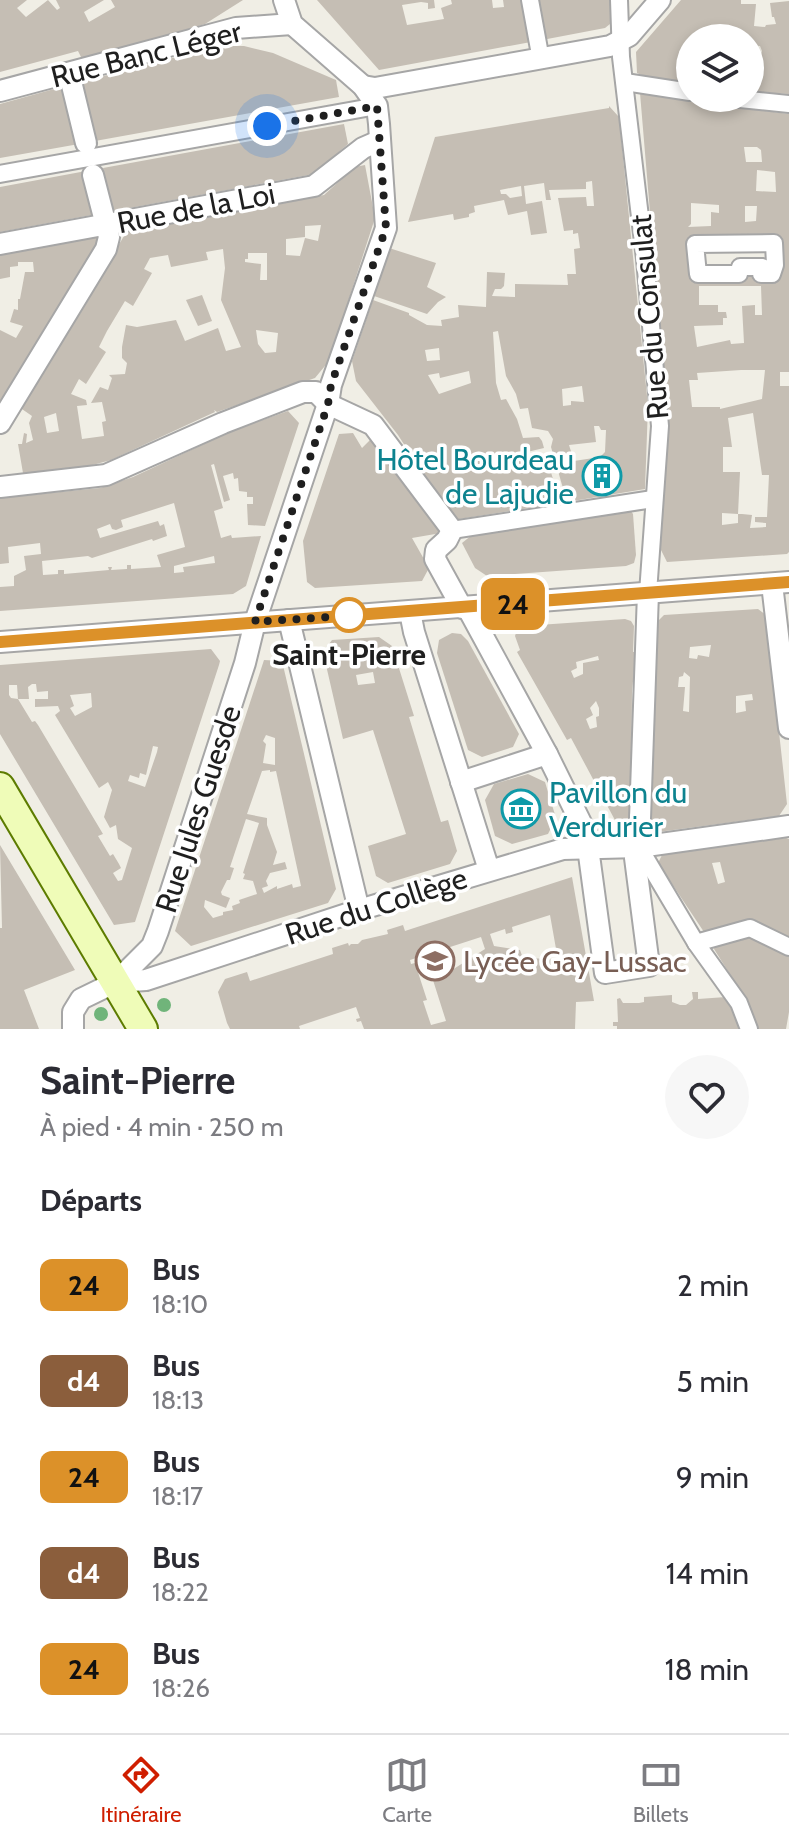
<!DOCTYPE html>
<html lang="fr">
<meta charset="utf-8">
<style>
body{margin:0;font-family:Cabin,sans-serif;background:#f7f7f7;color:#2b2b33;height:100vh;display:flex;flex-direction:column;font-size:30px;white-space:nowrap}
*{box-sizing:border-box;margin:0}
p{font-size:26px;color:#7c7c81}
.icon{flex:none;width:44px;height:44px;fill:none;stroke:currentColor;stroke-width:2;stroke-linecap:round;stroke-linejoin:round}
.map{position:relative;height:1029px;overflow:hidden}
.panel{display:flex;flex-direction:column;background:#fff;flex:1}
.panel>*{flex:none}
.badge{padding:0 16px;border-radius:12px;font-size:28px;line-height:52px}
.fabs{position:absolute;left:676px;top:24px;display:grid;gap:16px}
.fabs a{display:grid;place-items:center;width:88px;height:88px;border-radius:50%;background:#fff;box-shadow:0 4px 12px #0003;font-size:40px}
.you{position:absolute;width:40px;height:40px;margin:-20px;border:6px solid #fff;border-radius:50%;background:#1a73e8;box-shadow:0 0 0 12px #1a73e833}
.map>.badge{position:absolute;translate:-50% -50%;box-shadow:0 0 0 4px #fff}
h2{padding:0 40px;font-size:30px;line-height:72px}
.round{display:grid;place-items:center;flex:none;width:84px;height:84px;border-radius:42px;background:#f7f7f7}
.head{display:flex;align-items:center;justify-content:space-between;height:136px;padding:0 40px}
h1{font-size:38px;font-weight:800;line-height:60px}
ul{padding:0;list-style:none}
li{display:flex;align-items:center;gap:24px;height:96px;padding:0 40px}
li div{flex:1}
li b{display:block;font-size:30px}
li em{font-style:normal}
li .badge{min-width:88px;font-weight:700;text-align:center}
.menu{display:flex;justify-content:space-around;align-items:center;height:112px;border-top:2px solid #e1e1e2;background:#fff;font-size:22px;color:#7c7c81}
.menu a{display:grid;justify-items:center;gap:4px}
.menu .selected{color:#cf1e00}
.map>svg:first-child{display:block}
.building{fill:#c5beb4;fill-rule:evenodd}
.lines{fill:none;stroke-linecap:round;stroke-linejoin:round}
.pedestrian-casing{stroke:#a6a6a6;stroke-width:20}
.minor-casing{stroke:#a6a6a6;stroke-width:24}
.secondary-casing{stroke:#5d7c00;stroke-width:32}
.pedestrian{stroke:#fff;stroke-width:16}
.minor{stroke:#fff;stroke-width:20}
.secondary{stroke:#effcb8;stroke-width:28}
.tree{fill:#70b47a}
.line-casing{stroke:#fff;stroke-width:18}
.line{stroke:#dc9129;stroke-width:12}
.walk{stroke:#1f1f1f;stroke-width:8;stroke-dasharray:0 14.4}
.stop-dot{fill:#fff;stroke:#dc9129;stroke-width:4}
.labels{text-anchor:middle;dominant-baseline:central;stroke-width:7;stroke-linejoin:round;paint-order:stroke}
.street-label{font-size:30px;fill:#1f1f1f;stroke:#fff}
.culture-label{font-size:30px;fill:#0d838f;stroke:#fff;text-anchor:end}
.stop-label{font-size:30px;font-weight:bold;fill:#1f1f1f;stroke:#fff}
.education-label{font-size:30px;fill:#785e54;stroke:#fff;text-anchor:start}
</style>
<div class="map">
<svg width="789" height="1029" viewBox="0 0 789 1029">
<rect width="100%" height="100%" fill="#f0eee5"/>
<g class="building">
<polygon points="0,0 27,0 17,8 26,17 48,0 57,10 60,8 56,0 104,0 84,12 89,22 115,7 111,0 243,0 205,24 165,36 82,59 78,51 0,72"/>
<polygon points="317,0 434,0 435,8 428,9 428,3 421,2 402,5 407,25 444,19 441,8 452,4 451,0 492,0 493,8 504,7 503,0 525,0 531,42 379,70"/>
<polygon points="535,0 611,0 610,24 605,28 542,40"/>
<polygon points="681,0 741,0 741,4 756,4 754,26 765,27 766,25 776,24 774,17 772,17 770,3 789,1 789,94 750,92 750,64 759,65 762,51 760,46 750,45 750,38 690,38 690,84 648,78 637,73 636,52"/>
<polygon points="218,46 244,46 273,53 336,80 339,97 95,141 81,82"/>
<polygon points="65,86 79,144 0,158 0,104"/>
<path d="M640 93 673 95 687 98V101L789 114V372H780V386H789V552L787 554 667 562 660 548 668 427ZM744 147H757L761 150 762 162H746ZM757 170 775 172 776 192 756 191ZM691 203 719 205V213L711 212V226L688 227 691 224ZM745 206H757L756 221 745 222ZM774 243 772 274H698L695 244ZM699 286H761L762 315H755V305L742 306 744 343 731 344 730 340 697 347 694 326 723 325V318H727L726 312H718V305H699ZM741 370H765L762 399 720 409V407H692L689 380H698L697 373ZM753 413 762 475H769L767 517H755V522L766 523V527L750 528 752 515 742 514H738V523L722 525V513L738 514 740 472H723V447H732L728 418Z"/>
<path d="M609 106 619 117 648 406 645 489 567 502 551 447 553 439 548 431 532 428 528 408 520 409 516 394 506 376 498 331 493 332 496 383 501 400 506 399 517 419 523 438 539 437 542 441 544 448 527 452 536 465 548 462 560 503 453 520 398 435 356 381 352 361 373 300 409 313V315L427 325 442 326 441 320 459 317 458 305 486 307 487 272 505 273 504 286 501 289H495L492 296 515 297V284L568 285 567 274H576L574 249 580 248 578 233 573 234V230L564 231 558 198 586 197 587 206H594L592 181 586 182V189L549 190 551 200H546L544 183 524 186 526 204 542 201 547 233 531 235 527 211 508 215 504 200 474 206 475 212 469 214V217L454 220 453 214 408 222 435 137 609 108ZM521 186 522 196 510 198 506 194H501L500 190ZM439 348 440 360 427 361 425 350ZM469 371 471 383 439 394 428 375 439 373 440 378ZM582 386 584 402 571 401V405L563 406 562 389ZM594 426H599L601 430H606L605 452 600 457 574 461 569 445 596 442Z"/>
<polygon points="344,124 348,144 314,174 113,211 103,168"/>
<path d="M365 165 375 218 329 361 315 378 217 412 214 410 215 412 111 460 85 467 23 473 18 444H22L24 433 27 434 26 443 33 440 29 423 32 416 19 407 77 313 80 314 89 299 87 298 127 231 324 195 355 167ZM321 225 318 241 305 238 300 256 286 255V239L305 237V226ZM223 249 225 268 221 300 241 347 226 351 218 328 185 341 176 320 137 327 126 325 122 347V358L127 363 125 374 109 375 112 378 108 390 100 387 91 403 102 402 106 421 102 422 104 436 82 439 77 406 87 405 86 400 71 394 79 379 86 384 106 352 99 347 107 331 125 301 133 306 152 273 144 269 150 258 168 255 171 267 208 260 206 252ZM248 253H267V280H260L261 264 245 262V259H248ZM256 330 278 333 276 352 265 353 258 344ZM56 413 59 431 47 433 44 417Z"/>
<polygon points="86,171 97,214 0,232 0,187"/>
<polygon points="98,237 100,242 0,405 0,330 16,338 23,326 10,322 14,309 18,310 18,299 20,299 25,272 34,272 33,262 18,262 18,266 10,267 10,277 0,279 0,255"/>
<polygon points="389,248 436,263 427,287 446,297 438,302 427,314 374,296"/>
<polygon points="202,295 212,321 198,326 186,300"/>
<path d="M288 411 299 423 265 526 248 525 247 504H253V497H247V492L239 491 238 478 234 479 233 473 223 476 230 500 224 502 214 464 211 465 223 508 214 511 221 538 231 535 232 538 261 536 246 586 233 594 0 611V587L14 586V576L26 570 24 556 41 554 40 543 8 547 9 563 0 564V498L100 488 133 477 234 430ZM174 503 185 547 157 555 161 567 131 569V565H127V569L111 570 112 567H108L109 570 64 574V570H58V574L43 575 42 561 88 556 92 558 152 539 153 541 167 536 164 524 160 526 158 521 100 538 97 529 110 524 112 529 116 530 123 527 121 520ZM214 556 215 563 183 567 184 572 174 573V566Z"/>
<polygon points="353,433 362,448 371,439 441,533 412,538 429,568 422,581 315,588 307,582 303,541 339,434"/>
<polygon points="630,510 633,514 636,555 634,563 626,566 487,576 475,568 462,543 472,535"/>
<path d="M758 609 766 615 787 804 779 816 650 833 656 623 664 615ZM711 645 709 657 698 655 697 659 689 658 690 647ZM684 672 690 677 689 712 683 711 685 687H678L679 677 683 676ZM752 694 753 700 745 701 746 711 736 713V696Z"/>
<path d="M625 619 631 621 634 626 633 652H636L632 691 631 803 629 818 616 822 571 738 567 740 517 652 520 650 515 636 517 630 524 626ZM598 656 599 660 583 663V674L574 678 571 671 577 668 576 662ZM596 701 599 708V716L596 717 597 727 590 729 586 719 593 715 590 708Z"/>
<polygon points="452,633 461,634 468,641 519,734 513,747 482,757 468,750 437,653 439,640"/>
<path d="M379 637 392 646 414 716 409 717 441 822 448 820 457 851 450 864 388 883 376 876 368 846 406 834 373 730 343 739 323 652 332 640ZM373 672 375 683 358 685 356 675Z"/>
<path d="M211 649 220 661 219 665 135 922 114 925 0 734V665ZM32 684H36L37 692 48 691V699H35V707L58 706 60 711 55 715 99 788 108 782 112 790 104 817 110 828 116 825 118 839 132 848 122 880 118 881 113 873 121 868 119 864 113 854 110 856 98 836 103 834 38 725 35 721 32 722 18 699 11 698 9 695V685H17L18 699H29L28 687ZM91 693 92 707 75 716 70 708 74 706 70 695ZM153 746 158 747 157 752 145 787 128 781 130 775 139 778 140 773 146 775Z"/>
<path d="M264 660 282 661 336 889 328 903 191 946 175 931ZM266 735 275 738V765L263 763 266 744 263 741ZM270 770V772L276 771 301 886 293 888 292 884 277 889V886L264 893 262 888 268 886 266 881 270 873 287 869 285 862 273 865 277 852 267 825V818L247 814 262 771ZM246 819 259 823 243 873 245 874 243 879 253 881 257 894 239 900 240 903 232 906 233 910 223 912V915L213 918 204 907 205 900 226 908 230 898 222 895 221 892 227 880H230L234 868 230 867Z"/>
<polygon points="528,774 545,782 556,818 548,834 512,844 495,836 485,800 494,784"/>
<path d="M786 838 789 839V939L751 919 704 932 658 863 663 853ZM720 862 725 882 718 884 712 863Z"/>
<polygon points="0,845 75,970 24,990 39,1029 0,1029 0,928 2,928"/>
<path d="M572 877 594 1001 576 1002 575 1029H364L361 1021 357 1022 356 1019 360 1018 356 1007 299 1026 300 1029H230L227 1023 218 992 225 979 247 972 250 981 333 954 332 948 348 943 349 946 351 944H358L362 940 388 934 387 930 403 925 405 931 411 929ZM550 915 558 960 532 958 524 961 520 950 494 946 490 934 505 929 506 934 513 932 512 927ZM481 937 485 949 452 970 432 977 446 1021 431 1025 423 1001 427 1000 415 963 411 964 410 960Z"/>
<polygon points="748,934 789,957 789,1012 786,1029 755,1029 748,1003 714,949 715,945"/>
<polygon points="692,992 698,992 698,999 726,997 738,1016 741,1029 617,1029 617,1026 613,1026 613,1022 618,1022 617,999 620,998 623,1003 639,1003 644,1002 644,997 672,995 672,1002 680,1005 686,1005 693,999"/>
</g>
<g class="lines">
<defs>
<g id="pedestrian">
<polyline points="530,0 541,60"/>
<polyline points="619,0 621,57 645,259 660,426 648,593"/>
<polyline points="625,82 690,92"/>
<polyline points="730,98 789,104"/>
<polyline points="0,174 377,106"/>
<polygon points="774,243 775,265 772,274 761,274 762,267 740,267 739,274 698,274 695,244"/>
<polyline points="452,530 653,499"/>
<polyline points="639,847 696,943 739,1003 749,1029"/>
<polyline points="696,943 750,928 789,947"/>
</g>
<g id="minor">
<polyline points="69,73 86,143"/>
<polyline points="363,86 375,88 610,46 629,36 660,0"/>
<polyline points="0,91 236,28 292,24"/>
<polyline points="0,244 314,186 363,148 379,141"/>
<polyline points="0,423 106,249 109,237 93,175"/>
<polyline points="0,487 106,475 223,423 303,392 316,392 328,404 373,425 452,530 447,540 436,550 435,559 462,608"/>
<polyline points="772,584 789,728"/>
<polyline points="467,607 547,754 586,833 605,973 649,966 635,858 639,847 648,593"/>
<polyline points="410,612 414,632 489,870"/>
<polyline points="289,620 359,910"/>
<polyline points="0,642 789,582"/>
<polyline points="461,782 547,754"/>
<polyline points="116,982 146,980 359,910 563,849 639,847 789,826"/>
<polyline points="73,1029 73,1012 81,999 116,982 152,946 158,931 245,663 255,622 328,404 331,385 386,228 379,124 377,106 363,86 292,24 284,0"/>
</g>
<polyline id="secondary" points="0,787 143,1029"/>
</defs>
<use href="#pedestrian" class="pedestrian-casing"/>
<use href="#minor" class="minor-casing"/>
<use href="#secondary" class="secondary-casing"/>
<use href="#pedestrian" class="pedestrian"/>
<use href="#minor" class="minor"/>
<use href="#secondary" class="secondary"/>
</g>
<g class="tree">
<circle cx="164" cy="1005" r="7"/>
<circle cx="101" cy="1014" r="7"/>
</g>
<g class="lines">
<defs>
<polyline id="line" points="0,642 789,582"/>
</defs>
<use href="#line" class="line-casing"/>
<use href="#line" class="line"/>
<polyline class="walk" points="267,126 377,106 386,228 331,385 328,404 255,622 356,615 349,615"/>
</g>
<defs>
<symbol id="building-ring" viewBox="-11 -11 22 22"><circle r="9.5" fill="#fff" stroke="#0f9aa8" stroke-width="1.5"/><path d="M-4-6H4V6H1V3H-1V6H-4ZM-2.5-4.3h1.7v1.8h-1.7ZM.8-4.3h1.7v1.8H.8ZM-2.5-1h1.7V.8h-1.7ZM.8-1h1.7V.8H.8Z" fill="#0f9aa8"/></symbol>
<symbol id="museum-ring" viewBox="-11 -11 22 22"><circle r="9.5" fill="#fff" stroke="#0f9aa8" stroke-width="1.5"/><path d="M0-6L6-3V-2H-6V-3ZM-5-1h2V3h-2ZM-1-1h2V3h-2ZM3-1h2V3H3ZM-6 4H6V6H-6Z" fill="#0f9aa8"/></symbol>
<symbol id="school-ring" viewBox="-11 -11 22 22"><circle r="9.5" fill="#fff" stroke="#8d6e63" stroke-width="1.5"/><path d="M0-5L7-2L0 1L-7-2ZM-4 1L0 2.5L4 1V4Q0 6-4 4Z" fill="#8d6e63"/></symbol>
</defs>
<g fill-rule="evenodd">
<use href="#building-ring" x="580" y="454" width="44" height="44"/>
<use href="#museum-ring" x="499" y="787" width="44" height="44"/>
<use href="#school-ring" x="413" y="939" width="44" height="44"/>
</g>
<circle class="stop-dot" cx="349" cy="615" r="16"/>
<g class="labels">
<g class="street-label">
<text transform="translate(146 54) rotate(-14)">Rue Banc Léger</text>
<text transform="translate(196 208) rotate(-11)">Rue de la Loi</text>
<text transform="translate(649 317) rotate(-95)">Rue du Consulat</text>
<text transform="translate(198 809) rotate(-72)">Rue Jules Guesde</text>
<text transform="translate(376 906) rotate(-18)">Rue du Collège</text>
</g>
<g class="culture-label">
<text x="574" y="459">Hôtel Bourdeau<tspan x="574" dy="34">de Lajudie</tspan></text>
<text x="549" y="792" text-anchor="start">Pavillon du<tspan x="549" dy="34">Verdurier</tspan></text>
</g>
<g class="stop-label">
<text x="349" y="654">Saint-Pierre</text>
</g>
<g class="education-label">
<text x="463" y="961">Lycée Gay-Lussac</text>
</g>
</g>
</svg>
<div class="fabs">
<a><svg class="icon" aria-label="layers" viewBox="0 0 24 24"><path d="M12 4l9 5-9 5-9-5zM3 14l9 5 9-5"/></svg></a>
</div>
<div class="you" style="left:267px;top:126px"></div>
<b class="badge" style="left:513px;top:604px;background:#dc9129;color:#111">24</b>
</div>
<section class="panel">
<div class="head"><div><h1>Saint-Pierre</h1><p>À pied · 4 min · 250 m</p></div><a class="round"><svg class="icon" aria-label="heart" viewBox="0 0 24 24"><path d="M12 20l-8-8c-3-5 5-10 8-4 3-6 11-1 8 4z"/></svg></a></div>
<h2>Départs</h2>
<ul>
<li><span class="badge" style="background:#dc9129;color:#111">24</span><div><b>Bus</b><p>18:10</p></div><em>2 min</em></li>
<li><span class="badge" style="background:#8b5e3c;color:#fff">d4</span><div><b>Bus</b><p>18:13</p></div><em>5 min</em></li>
<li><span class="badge" style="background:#dc9129;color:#111">24</span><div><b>Bus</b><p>18:17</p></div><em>9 min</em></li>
<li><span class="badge" style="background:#8b5e3c;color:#fff">d4</span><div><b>Bus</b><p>18:22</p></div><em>14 min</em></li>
<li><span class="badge" style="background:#dc9129;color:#111">24</span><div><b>Bus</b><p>18:26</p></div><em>18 min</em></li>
</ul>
</section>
<nav class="menu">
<a class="selected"><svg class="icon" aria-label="directions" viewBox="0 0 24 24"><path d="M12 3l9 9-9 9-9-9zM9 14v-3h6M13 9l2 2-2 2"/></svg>Itinéraire</a>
<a><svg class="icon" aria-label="map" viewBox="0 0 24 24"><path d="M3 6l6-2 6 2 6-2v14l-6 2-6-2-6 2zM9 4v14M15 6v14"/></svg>Carte</a>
<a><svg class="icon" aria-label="tickets" viewBox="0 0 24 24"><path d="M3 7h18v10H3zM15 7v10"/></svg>Billets</a>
</nav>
